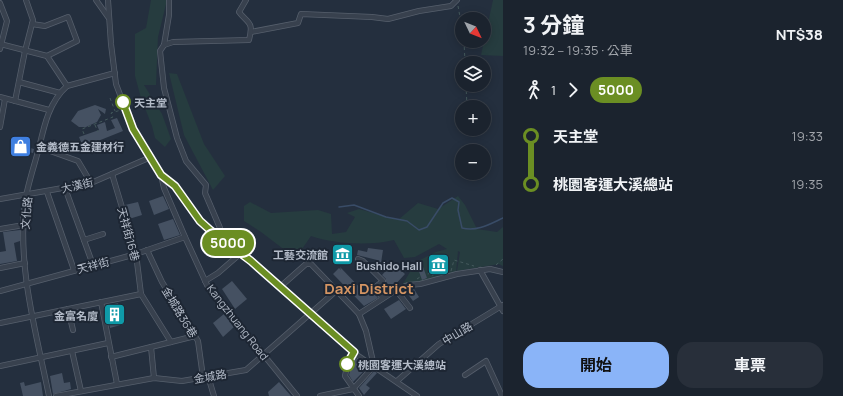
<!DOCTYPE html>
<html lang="zh-TW">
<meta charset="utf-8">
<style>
body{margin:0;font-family:Manrope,"Noto Sans TC",sans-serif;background:#282f3a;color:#f1f3f6;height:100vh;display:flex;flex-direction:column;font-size:15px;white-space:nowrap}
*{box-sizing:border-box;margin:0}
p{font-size:13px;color:#a0a4aa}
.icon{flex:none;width:22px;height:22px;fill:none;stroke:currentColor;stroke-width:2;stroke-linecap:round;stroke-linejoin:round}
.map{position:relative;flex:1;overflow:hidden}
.panel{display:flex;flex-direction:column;background:#1b232e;width:340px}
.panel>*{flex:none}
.badge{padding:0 8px;border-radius:13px;font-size:14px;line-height:26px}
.needle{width:26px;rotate:133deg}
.buttons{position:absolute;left:455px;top:12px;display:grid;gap:8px}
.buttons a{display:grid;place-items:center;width:36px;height:36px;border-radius:50%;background:#1b232e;box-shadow:0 2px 10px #0003,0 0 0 1px #39404a;font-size:20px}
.map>.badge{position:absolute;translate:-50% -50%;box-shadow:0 0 0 2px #fff}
.legs{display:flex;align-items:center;gap:6px;height:44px;padding:0 20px;font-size:13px}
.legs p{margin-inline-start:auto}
.headline{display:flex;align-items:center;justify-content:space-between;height:68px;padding:0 20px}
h1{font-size:22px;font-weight:700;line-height:30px}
.cta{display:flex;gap:8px;margin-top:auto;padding:8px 20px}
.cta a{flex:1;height:46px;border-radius:16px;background:#8ab4f8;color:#111;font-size:16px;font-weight:700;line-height:46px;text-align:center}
.cta a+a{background:#282f3a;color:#f1f3f6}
ul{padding:0 20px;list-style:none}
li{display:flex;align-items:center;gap:14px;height:48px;font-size:15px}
li i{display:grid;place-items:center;width:6px;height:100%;margin:0 5px;background:currentColor}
li i::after{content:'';width:10px;height:10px;margin:-5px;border:3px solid;border-radius:50%;background:#1b232e}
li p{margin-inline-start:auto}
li:first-child i{background:linear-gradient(#0000 50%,currentColor 0)}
li:last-child i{background:linear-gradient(currentColor 50%,#0000 0)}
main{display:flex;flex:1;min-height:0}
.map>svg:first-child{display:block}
.green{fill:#263c3f}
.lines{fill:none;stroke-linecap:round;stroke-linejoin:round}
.stream{stroke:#394c67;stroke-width:1.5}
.building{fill:#455162}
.minor-casing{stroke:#565f6c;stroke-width:6}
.path{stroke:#44595c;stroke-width:1;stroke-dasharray:3 3;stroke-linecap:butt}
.minor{stroke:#38414e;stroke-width:4.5}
.line-1-casing{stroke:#fff;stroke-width:9}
.line-1{stroke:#6b8e23;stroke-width:6}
.stop-1-dot{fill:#fff;stroke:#6b8e23;stroke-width:2}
.labels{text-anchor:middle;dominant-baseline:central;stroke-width:4;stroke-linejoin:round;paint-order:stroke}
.stop-label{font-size:11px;font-weight:bold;fill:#b4bcc9;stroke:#1d2633;text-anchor:start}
.poi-label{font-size:11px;font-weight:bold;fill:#b4bcc9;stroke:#1d2633;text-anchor:end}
.street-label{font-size:11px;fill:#b4bcc9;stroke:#1d2633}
.district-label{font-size:15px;font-weight:bold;fill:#d59563;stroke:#1d2633}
</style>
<main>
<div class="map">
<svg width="503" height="396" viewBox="0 0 503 396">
<rect width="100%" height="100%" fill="#242f3e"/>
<g class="green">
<polygon points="151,0 167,0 158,37 156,85 144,85 162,114 171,139 165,147 155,138 152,126 141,98 135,76 135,34 146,28"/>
<polygon points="493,0 503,0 503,56 481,55"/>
<polygon points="169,73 177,74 204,144 225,176 213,190 184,135"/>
<path d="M458 196 465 205 477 229 497 232 503 227V266L499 264 457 271 460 252 458 251 456 273 398 292 416 262 436 252 447 249 439 244 415 257 404 258 394 240C370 246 334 244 311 236L300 252 286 251 261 232 244 221V206L250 202 271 213 318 210 331 214 332 234 346 232 355 217 347 213 359 209 398 220 418 203 438 209Z"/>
</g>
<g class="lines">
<path class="stream" d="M339 207 354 205 386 217 407 221 419 230 427 227 443 203 452 198 459 202 458 210 462 228C477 232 490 224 503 218"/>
</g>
<g class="building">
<polygon points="95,105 106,109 105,114 98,109 101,115 97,122 86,127 79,127 71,121 78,111"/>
<polygon points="117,118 123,131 83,147 79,137 99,130 97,125 105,122 107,131 115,128 111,120"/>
<polygon points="15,144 34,149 33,153 15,149"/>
<polygon points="163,196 169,209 154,215 149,201"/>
<polygon points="138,202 142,215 129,219 125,205"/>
<polygon points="173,219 180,235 164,240 158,224"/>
<polygon points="20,230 20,241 14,243 17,261 0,264 0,252 6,251 3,232"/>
<polygon points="368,248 383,250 381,263 377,262 377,260 357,255 358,250 367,252"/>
<polygon points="347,249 352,257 348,260 345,256 338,257 336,252"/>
<polygon points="445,259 447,269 431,272 429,263"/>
<polygon points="393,263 405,274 392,288 386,282 386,279 382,275"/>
<polygon points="422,264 427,278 422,280 417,266"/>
<polygon points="340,267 367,295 372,291 378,298 364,306 333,274 339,268 341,270"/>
<polygon points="232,281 247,299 235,309 222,289"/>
<polygon points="414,289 419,297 413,301 407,293"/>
<polygon points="399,300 406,309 391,319 384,309"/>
<polygon points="118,303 124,324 110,328 106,306"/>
<polygon points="224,314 234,327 223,337 213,323"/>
<polygon points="355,358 368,367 353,382 349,375 352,363"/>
<polygon points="374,371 377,373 366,385 370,388 364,395 359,388"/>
<polygon points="62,373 64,383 70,382 71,389 53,394 50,376"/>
<polygon points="24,382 25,386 41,382 43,396 23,396 20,383"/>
<polygon points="279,382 291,396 269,396 268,392"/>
</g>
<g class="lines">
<defs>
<g id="minor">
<polyline points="96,0 108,17"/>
<polyline points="108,0 111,44 116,84 133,129 161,175 164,188 185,237 207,285 297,396"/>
<polyline points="169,0 169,15 164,45 160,51 164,88 177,138 186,161 206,185 205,193 220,228 216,235"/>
<polyline points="0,3 7,21 0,49"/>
<polyline points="32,24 45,26 68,17 77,41 47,56"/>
<polyline points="251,32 298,23 301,14 372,17 388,19 419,11 451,6 457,0"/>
<polyline points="0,44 47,56 67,86"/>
<path d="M164 45 173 42 249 40C254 21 248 24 239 12L246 0"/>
<polyline points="19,82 60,93"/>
<polyline points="0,97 49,110"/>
<polyline points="15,101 25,51 33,20 26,0"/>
<polyline points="0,127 5,99"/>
<polyline points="39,147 78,161 91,183"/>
<polyline points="112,174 136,254 141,294 171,342"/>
<polyline points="161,175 175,186 200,221 210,230 251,261 354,353 417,396"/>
<polyline points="65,188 93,265"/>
<polyline points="47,192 74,270"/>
<polyline points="0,199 91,183 151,157"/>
<polyline points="0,229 24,225"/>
<polyline points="84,240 103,234"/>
<polyline points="147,250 162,282 198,341 203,377"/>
<polyline points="358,259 363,261 383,281 374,288 383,298"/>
<polyline points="0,268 25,263"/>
<polyline points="480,270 503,311"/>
<polyline points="205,281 218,273 241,253"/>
<polyline points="280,287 306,264 311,264 359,314 366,331 374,366"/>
<polyline points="396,290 410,308"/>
<polyline points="0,291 136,254 185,237"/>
<polyline points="101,302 117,384"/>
<polyline points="68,309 73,330"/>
<polyline points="359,314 396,290 408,285 420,284 457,274 490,269 503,272"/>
<polyline points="0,323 141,294"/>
<polyline points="151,347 154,378"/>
<polyline points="72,351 81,391"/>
<polyline points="354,353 348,361 345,376 359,396"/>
<polyline points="111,357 195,336"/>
<polyline points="0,366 108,343"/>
<polyline points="465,375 486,361 502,396"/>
<polyline points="208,376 214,396"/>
<polyline points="397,381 439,344 503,305"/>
<polyline points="353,389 374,366"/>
<path d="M49 396C36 332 17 267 25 201 28 184 34 166 39 148 44 126 49 102 67 86L115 73"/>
<polyline points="56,396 154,378 182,381 246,370 336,291"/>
<polyline points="320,396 353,389"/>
</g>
</defs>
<use href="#minor" class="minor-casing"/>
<g class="path">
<polyline points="458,6 462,28"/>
<polyline points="464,41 465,63"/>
<polyline points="466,85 467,107"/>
<polyline points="110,98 115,111"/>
<polyline points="95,125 98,132"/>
<polyline points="84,134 82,129 113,117 111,113 121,110"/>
<polyline points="496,265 503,259"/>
<polyline points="451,271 454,260 474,266"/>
<polyline points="417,279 423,275 432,273 433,276"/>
</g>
<use href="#minor" class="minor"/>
</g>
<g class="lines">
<defs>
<polyline id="line-1" points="123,102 133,129 161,175 175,186 200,221 210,230 251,261 354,352 347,364"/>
</defs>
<use href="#line-1" class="line-1-casing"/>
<use href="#line-1" class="line-1"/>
</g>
<defs>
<symbol id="shop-square" viewBox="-11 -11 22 22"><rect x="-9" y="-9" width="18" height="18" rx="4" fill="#3f7fe0" stroke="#1d2633"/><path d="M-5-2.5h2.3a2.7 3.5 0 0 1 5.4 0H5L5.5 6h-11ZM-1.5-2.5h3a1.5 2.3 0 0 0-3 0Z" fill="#fff"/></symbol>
<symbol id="museum-square" viewBox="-11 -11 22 22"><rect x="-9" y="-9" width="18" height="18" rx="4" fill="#0f9aa8" stroke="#1d2633"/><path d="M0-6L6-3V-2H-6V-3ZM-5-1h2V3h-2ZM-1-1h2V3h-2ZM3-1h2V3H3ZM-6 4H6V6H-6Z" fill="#fff"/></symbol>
<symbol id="building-square" viewBox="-11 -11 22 22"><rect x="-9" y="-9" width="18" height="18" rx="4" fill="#0f9aa8" stroke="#1d2633"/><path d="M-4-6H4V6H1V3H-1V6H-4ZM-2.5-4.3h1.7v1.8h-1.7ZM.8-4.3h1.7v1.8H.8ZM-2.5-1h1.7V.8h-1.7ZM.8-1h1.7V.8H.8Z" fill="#fff"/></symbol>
</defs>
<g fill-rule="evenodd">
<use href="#shop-square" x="8" y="134" width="25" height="25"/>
<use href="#museum-square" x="330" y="242" width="25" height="25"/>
<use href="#museum-square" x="426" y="252" width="25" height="25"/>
<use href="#building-square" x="102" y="302" width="25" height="25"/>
</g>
<g class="stop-1-dot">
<circle cx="123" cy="102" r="7"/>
<circle cx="347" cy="364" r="7"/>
</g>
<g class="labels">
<g class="stop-label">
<text x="134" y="102">天主堂</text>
<text x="358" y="364">桃園客運大溪總站</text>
</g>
<g class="poi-label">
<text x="36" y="146" text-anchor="start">金義德五金建材行</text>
<text x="328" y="254">工藝交流館</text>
<text x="422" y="265">Bushido Hall</text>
<text x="98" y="315">金富名廈</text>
</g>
<g class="street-label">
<text transform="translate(77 185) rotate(-13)">大漢街</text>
<text transform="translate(26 213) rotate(-85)">文化路</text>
<text transform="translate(129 234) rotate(75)">天祥街16巷</text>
<text transform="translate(93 265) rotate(-15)">天祥街</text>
<text transform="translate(180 312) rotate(59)">金城路36巷</text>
<text transform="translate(238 322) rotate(52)">Kangzhuang Road</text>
<text transform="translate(457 333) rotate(-31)">中山路</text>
<text transform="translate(210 376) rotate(-10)">金城路</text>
</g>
<g class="district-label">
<text x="369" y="288">Daxi District</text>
</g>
</g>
</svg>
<div class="buttons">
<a><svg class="needle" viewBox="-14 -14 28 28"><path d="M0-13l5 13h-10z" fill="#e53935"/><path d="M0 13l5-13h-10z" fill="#a0a4aa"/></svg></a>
<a><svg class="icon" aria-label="layers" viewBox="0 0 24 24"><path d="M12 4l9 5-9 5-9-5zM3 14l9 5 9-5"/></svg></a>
<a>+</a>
<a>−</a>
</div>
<b class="badge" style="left:228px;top:243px;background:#6b8e23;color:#fff">5000</b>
</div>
<section class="panel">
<div class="headline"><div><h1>3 分鐘</h1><p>19:32 – 19:35 · 公車</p></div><b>NT$38</b></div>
<div class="legs"><svg class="icon" aria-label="walk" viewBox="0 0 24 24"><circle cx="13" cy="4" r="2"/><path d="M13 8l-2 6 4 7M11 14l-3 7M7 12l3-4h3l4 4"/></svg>1<svg class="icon" aria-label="forward" viewBox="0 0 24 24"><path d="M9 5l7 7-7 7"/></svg><b class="badge" style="background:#6b8e23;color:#fff">5000</b></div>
<ul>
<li><i style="color:#6b8e23"></i><b>天主堂</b><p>19:33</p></li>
<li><i style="color:#6b8e23"></i><b>桃園客運大溪總站</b><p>19:35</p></li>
</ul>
<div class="cta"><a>開始</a><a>車票</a></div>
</section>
</main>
